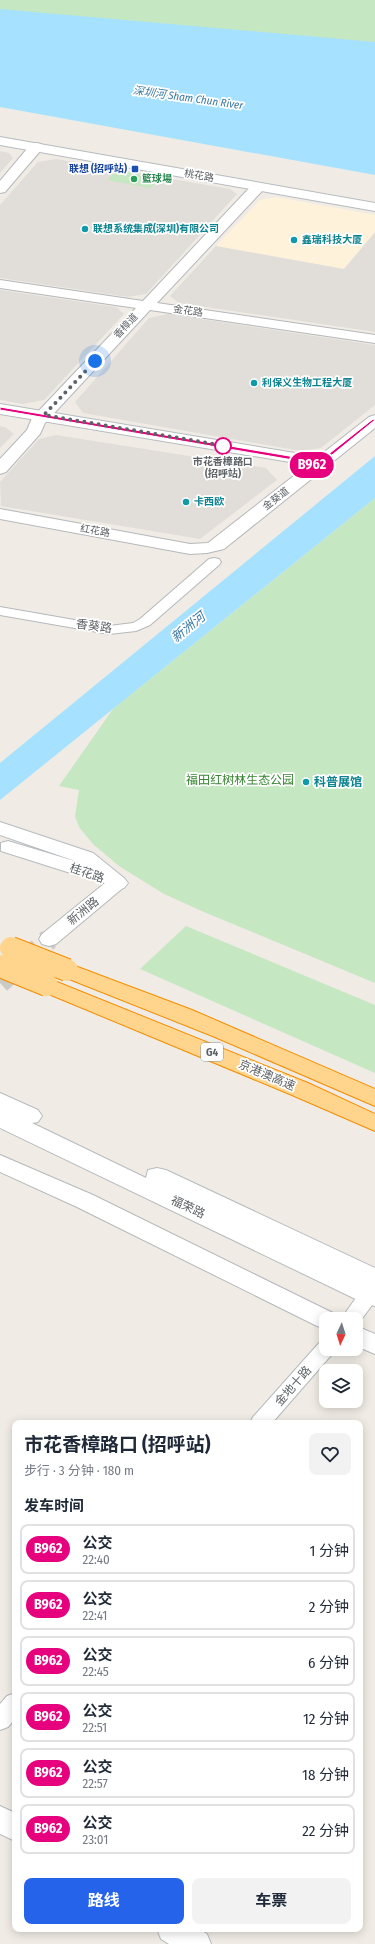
<!DOCTYPE html>
<html lang="zh">
<meta charset="utf-8">
<style>
body{margin:0;font-family:"Fira Sans Condensed","Noto Sans SC",sans-serif;background:#f2f2f3;color:#1f2937;height:100vh;display:flex;flex-direction:column;font-size:15px;white-space:nowrap}
*{box-sizing:border-box;margin:0}
p{font-size:13px;color:#747a83}
.icon{flex:none;width:22px;height:22px;fill:none;stroke:currentColor;stroke-width:2;stroke-linecap:round;stroke-linejoin:round}
.map{position:relative;flex:1;overflow:hidden}
.sheet{position:absolute;left:12px;top:1420px;width:351px;height:512px;display:flex;flex-direction:column;background:#fff;border-radius:8px;box-shadow:0 2px 10px #0003}
.sheet>*{flex:none}
.badge{padding:0 8px;border-radius:13px;font-size:14px;line-height:26px}
.needle{width:26px;rotate:184deg}
.tools{position:absolute;left:319px;top:1312px;display:grid;gap:8px}
.tools a{display:grid;place-items:center;width:44px;height:44px;border-radius:8px;background:#fff;box-shadow:0 2px 10px #0003;font-size:20px}
.you{position:absolute;width:20px;height:20px;margin:-10px;border:3px solid #fff;border-radius:50%;background:#1a73e8;box-shadow:0 0 0 6px #1a73e833}
.map>.badge{position:absolute;translate:-50% -50%;box-shadow:0 0 0 2px #fff}
h2{padding:0 12px;font-size:15px;line-height:36px}
.round{display:grid;place-items:center;flex:none;width:42px;height:42px;border-radius:8px;background:#f2f2f3}
.headline{display:flex;align-items:center;justify-content:space-between;height:68px;padding:0 12px}
h1{font-size:19px;font-weight:700;line-height:30px}
.button{display:flex;gap:8px;margin-top:auto;padding:8px 12px}
.button a{flex:1;height:46px;border-radius:8px;background:#2563eb;color:#fff;font-size:16px;font-weight:700;line-height:46px;text-align:center}
.button a+a{background:#f2f2f3;color:#1f2937}
ul{padding:0;list-style:none}
li{display:flex;align-items:center;gap:12px;height:50px;margin:0 8px 6px;padding:0 4px;border:2px solid #e0e1e3;border-radius:8px}
li div{flex:1}
li b{display:block;font-size:15px}
li em{font-style:normal}
li .badge{min-width:44px;font-weight:700;text-align:center}
.map>svg:first-child{display:block}
.commercial{fill:#fff2db}
.industrial{fill:#e1ded9}
.green{fill:#c5e7c1}
.water{fill:#a6e2ff}
.lines{fill:none;stroke-linecap:round;stroke-linejoin:round}
.tertiary-tunnel{stroke:#cbcac5;stroke-width:21;stroke-dasharray:21 10;stroke-linecap:butt}
.minor-casing{stroke:#b5b8bc;stroke-width:2}
.tertiary-casing{stroke:#b5b8bc;stroke-width:2}
.secondary-casing{stroke:#b6bbbf;stroke-width:2}
.motorway-casing{stroke:#f58d00;stroke-width:2}
.minor{fill:#fff;fill-rule:evenodd}
.tertiary{fill:#fff;fill-rule:evenodd}
.secondary{fill:#fff;fill-rule:evenodd}
.motorway{fill:#ffd58d;fill-rule:evenodd}
.motorway-bridge-casing{stroke:#f58d00;stroke-width:24;stroke-linecap:butt}
.motorway-bridge{stroke:#ffd58d;stroke-width:22}
.line{fill:#e6007e;stroke:#fff}
.walk{stroke:#5d6266;stroke-width:4;stroke-dasharray:0 7.2}
.transit-dot{fill:#1a4fb4;stroke:#fff;stroke-width:1.5}
.leisure-dot{fill:#2e9e5b;stroke:#fff;stroke-width:1.5}
.culture-dot{fill:#0f9aa8;stroke:#fff;stroke-width:1.5}
.stop-dot{fill:#fff;stroke:#e6007e;stroke-width:2}
.labels{text-anchor:middle;dominant-baseline:central;stroke-width:3.5;stroke-linejoin:round;paint-order:stroke}
.far-transit-label{font-size:10px;font-weight:bold;fill:#164399;stroke:#fff;text-anchor:end}
.far-street-label{font-size:10px;fill:#5d6266;stroke:#fff}
.far-leisure-label{font-size:10px;font-weight:bold;fill:#27864d;stroke:#fff;text-anchor:start}
.far-culture-label{font-size:10px;font-weight:bold;fill:#0d838f;stroke:#fff;text-anchor:start}
.far-stop-label{font-size:10px;font-weight:bold;fill:#5d6266;stroke:#fff}
.far-water-label{font-size:11px;font-style:italic;fill:#3a78a2;stroke:#fff}
.shield{fill:#fff;stroke:#8e9194;stroke-width:1}
.shield-label{font-size:11px;font-weight:bold;fill:#5d6266}
.street-label{font-size:12px;fill:#5d6266;stroke:#fff}
.park-label{font-size:12px;fill:#398633;stroke:#fff}
.culture-label{font-size:12px;font-weight:bold;fill:#0d838f;stroke:#fff;text-anchor:start}
.water-label{font-size:13px;font-style:italic;fill:#3a78a2;stroke:#fff}
</style>
<div class="map">
<svg width="375" height="1944" viewBox="0 0 375 1944">
<rect width="100%" height="100%" fill="#f0ece5"/>
<polygon class="commercial" points="276,197 375,215 375,232 344,269 216,246 260,200"/>
<g class="industrial">
<polygon points="0,151 9,153 13,158 0,173"/>
<polygon points="56,159 230,189 237,194 146,294 128,297 0,278 0,205 38,162"/>
<polygon points="375,232 375,332 179,303 170,296 216,246 344,269"/>
<polygon points="0,290 116,307 124,314 44,400 23,404 0,400"/>
<polygon points="168,314 375,345 375,405 321,448 301,451 83,413 75,402 149,318"/>
<polygon points="0,426 5,427 14,434 0,448"/>
<polygon points="56,435 266,468 277,480 200,539 1,506 0,482 39,439"/>
</g>
<g class="green">
<polygon points="0,0 375,0 375,65 0,31"/>
<polygon points="118,170 161,178 150,188 107,180"/>
<polygon points="375,498 375,983 204,912 164,894 119,866 93,844 79,827 75,816 79,790 59,786 113,709"/>
<polygon points="186,926 375,1005 375,1073 140,969"/>
</g>
<g class="water">
<polygon points="0,9 375,42 375,175 0,107"/>
<polygon points="375,456 375,498 0,800 0,763"/>
</g>
<g class="lines">
<polyline class="tertiary-tunnel" points="0,983 49,939"/>
<defs>
<g id="minor">
<polygon points="214,558 219,559 221,562 219,565 150,625 136,631 109,634 0,615 0,607 109,626 133,623 140,619 209,559"/>
<polygon points="375,1279 375,1301 358,1324 356,1325 356,1319 341,1319 368,1281"/>
<polygon points="326,1340 326,1349 335,1349 333,1353 272,1423 250,1423 253,1417 319,1343"/>
<polygon points="15,1693 15,1719 8,1727 0,1730 0,1704 7,1696"/>
</g>
<g id="tertiary">
<polygon points="36,143 41,144 42,147 41,150 5,192 0,193 0,181 31,144"/>
<polygon points="258,183 263,184 265,187 263,190 157,303 375,335 375,343 150,310 45,423 40,434 6,472 0,474 0,459 27,430 32,418 136,308 0,288 0,280 143,301 253,184"/>
<polygon points="375,415 375,428 224,549 207,553 190,554 0,519 0,509 190,544 208,543 369,417"/>
<polygon points="117,877 124,879 127,883 124,887 56,944 49,946 42,944 39,939 42,934 110,879"/>
<polygon points="0,1155 93,1195 335,1314 338,1319 326,1319 326,1329 317,1326 77,1207 0,1172"/>
<polygon points="356,1326 375,1334 375,1354 356,1346"/>
<polygon points="0,1806 15,1813 15,1841 0,1834"/>
<polygon points="157,1929 199,1929 207,1934 211,1944 169,1944 161,1939"/>
</g>
<g id="secondary">
<polygon points="0,137 375,203 375,211 0,145"/>
<polygon points="0,404 301,454 322,463 324,467 322,471 316,472 310,471 296,463 0,414"/>
<path d="M0 822 93 853 124 878 128 883 124 888C109 891 101 880 90 871L87 875 80 876 1 851V843L8 841 81 863 0 835Z"/>
<polygon points="0,1093 38,1110 42,1116 38,1122 32,1123 146,1178 148,1170 157,1168 166,1170 375,1268 375,1306 366,1304 0,1128"/>
</g>
<g id="motorway">
<polygon points="67,963 192,1010 375,1089 375,1106 215,1037 59,975 56,970 59,965"/>
<polygon points="47,978 308,1083 375,1114 375,1131 292,1095 39,990 36,985 39,980"/>
</g>
</defs>
<use href="#minor" class="minor-casing"/>
<use href="#tertiary" class="tertiary-casing"/>
<use href="#secondary" class="secondary-casing"/>
<use href="#motorway" class="motorway-casing"/>
<use href="#minor" class="minor"/>
<use href="#tertiary" class="tertiary"/>
<use href="#secondary" class="secondary"/>
<use href="#motorway" class="motorway"/>
<defs>
<g id="motorway-bridge">
<polyline points="11,948 67,970"/>
<polyline points="0,966 47,985"/>
</g>
</defs>
<use href="#motorway-bridge" class="motorway-bridge-casing"/>
<use href="#motorway-bridge" class="motorway-bridge"/>
</g>
<polygon class="line" points="0,407 301,458 316,464 373,419 375,420 316,468 299,461 0,410"/>
<g class="lines">
<polyline class="walk" points="95,361 44,415 226,446 223,446"/>
</g>
<rect class="transit-dot" x="131" y="165" width="8" height="8" rx="2"/>
<circle class="leisure-dot" cx="134" cy="179" r="4"/>
<g class="culture-dot">
<circle cx="85" cy="229" r="4"/>
<circle cx="294" cy="240" r="4"/>
<circle cx="254" cy="383" r="4"/>
<circle cx="186" cy="502" r="4"/>
<circle cx="306" cy="782" r="4"/>
</g>
<circle class="stop-dot" cx="223" cy="446" r="8"/>
<g class="labels">
<g class="far-transit-label">
<text x="127" y="169">联想 (招呼站)</text>
</g>
<g class="far-street-label">
<text transform="translate(199 176) rotate(10)">桃花路</text>
<text transform="translate(188 311) rotate(8)">金花路</text>
<text transform="translate(126 326) rotate(-47)">香樟道</text>
<text transform="translate(276 499) rotate(-38)">金葵道</text>
<text transform="translate(95 531) rotate(10)">红花路</text>
</g>
<g class="far-leisure-label">
<text x="142" y="179">籃球場</text>
</g>
<g class="far-culture-label">
<text x="93" y="229">联想系统集成(深圳)有限公司</text>
<text x="302" y="240">鑫瑞科技大厦</text>
<text x="262" y="383">利保义生物工程大厦</text>
<text x="194" y="502">卡西欧</text>
</g>
<g class="far-stop-label">
<text x="223" y="462">市花香樟路口<tspan x="223" dy="12">(招呼站)</tspan></text>
</g>
<g class="far-water-label">
<text transform="translate(188 98) rotate(8)">深圳河 Sham Chun River</text>
</g>
<rect class="shield" x="201" y="1043" width="22" height="18" rx="3"/>
<g class="shield-label">
<text x="212" y="1052">G4</text>
</g>
<g class="street-label">
<text transform="translate(94 626) rotate(8)">香葵路</text>
<text transform="translate(87 873) rotate(19)">桂花路</text>
<text transform="translate(83 911) rotate(-39)">新洲路</text>
<text transform="translate(267 1075) rotate(23)">京港澳高速</text>
<text transform="translate(188 1207) rotate(25)">福荣路</text>
<text transform="translate(293 1386) rotate(-49)">金地十路</text>
</g>
<g class="park-label">
<text x="240" y="780">福田红树林生态公园</text>
</g>
<g class="culture-label">
<text x="314" y="782">科普展馆</text>
</g>
<g class="water-label">
<text transform="translate(188 627) rotate(-39)">新洲河</text>
</g>
</g>
</svg>
<div class="tools">
<a><svg class="needle" viewBox="-14 -14 28 28"><path d="M0-13l5 13h-10z" fill="#e53935"/><path d="M0 13l5-13h-10z" fill="#747a83"/></svg></a>
<a><svg class="icon" aria-label="layers" viewBox="0 0 24 24"><path d="M12 4l9 5-9 5-9-5zM3 14l9 5 9-5"/></svg></a>
</div>
<div class="you" style="left:95px;top:361px"></div>
<b class="badge" style="left:312px;top:465px;background:#e6007e;color:#fff">B962</b>
<section class="sheet">
<div class="headline"><div><h1>市花香樟路口 (招呼站)</h1><p>步行 · 3 分钟 · 180 m</p></div><a class="round"><svg class="icon" aria-label="heart" viewBox="0 0 24 24"><path d="M12 20l-8-8c-3-5 5-10 8-4 3-6 11-1 8 4z"/></svg></a></div>
<h2>发车时间</h2>
<ul>
<li><span class="badge" style="background:#e6007e;color:#fff">B962</span><div><b>公交</b><p>22:40</p></div><em>1 分钟</em></li>
<li><span class="badge" style="background:#e6007e;color:#fff">B962</span><div><b>公交</b><p>22:41</p></div><em>2 分钟</em></li>
<li><span class="badge" style="background:#e6007e;color:#fff">B962</span><div><b>公交</b><p>22:45</p></div><em>6 分钟</em></li>
<li><span class="badge" style="background:#e6007e;color:#fff">B962</span><div><b>公交</b><p>22:51</p></div><em>12 分钟</em></li>
<li><span class="badge" style="background:#e6007e;color:#fff">B962</span><div><b>公交</b><p>22:57</p></div><em>18 分钟</em></li>
<li><span class="badge" style="background:#e6007e;color:#fff">B962</span><div><b>公交</b><p>23:01</p></div><em>22 分钟</em></li>
</ul>
<div class="button"><a>路线</a><a>车票</a></div>
</section>
</div>
